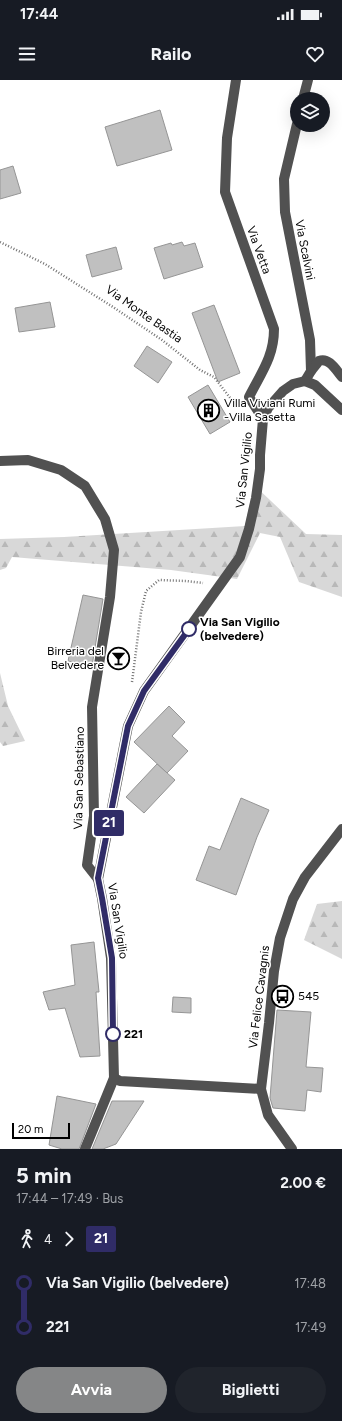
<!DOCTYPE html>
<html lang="it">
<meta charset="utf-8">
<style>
body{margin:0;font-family:Figtree,sans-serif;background:#20242c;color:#f1f3f6;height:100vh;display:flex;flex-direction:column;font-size:15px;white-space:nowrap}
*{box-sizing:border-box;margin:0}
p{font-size:13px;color:#9ea1a6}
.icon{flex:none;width:22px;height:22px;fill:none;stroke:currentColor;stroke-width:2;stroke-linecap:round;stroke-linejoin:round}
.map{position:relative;height:1069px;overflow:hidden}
.sheet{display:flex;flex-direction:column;background:#171b24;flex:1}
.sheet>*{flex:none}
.badge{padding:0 8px;border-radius:3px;font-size:14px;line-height:26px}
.tools{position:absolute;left:290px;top:12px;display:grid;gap:8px}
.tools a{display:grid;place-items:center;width:40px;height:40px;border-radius:50%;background:#171b24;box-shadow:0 4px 16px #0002;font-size:20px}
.scale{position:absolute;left:12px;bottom:10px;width:58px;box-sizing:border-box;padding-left:4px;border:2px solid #000;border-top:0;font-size:11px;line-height:14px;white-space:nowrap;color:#000;-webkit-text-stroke:3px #fff;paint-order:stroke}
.map>.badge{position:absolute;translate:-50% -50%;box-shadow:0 0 0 2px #fff}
.legs{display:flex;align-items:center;gap:6px;height:44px;padding:0 16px;font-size:13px}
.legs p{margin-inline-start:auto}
.overview{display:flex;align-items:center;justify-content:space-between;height:68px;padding:0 16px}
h1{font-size:22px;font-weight:700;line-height:30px}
.button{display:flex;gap:8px;margin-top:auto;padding:8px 16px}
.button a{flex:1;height:46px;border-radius:24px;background:#858687;color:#fff;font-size:16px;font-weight:700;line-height:46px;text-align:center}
.button a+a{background:#20242c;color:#f1f3f6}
ul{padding:0 16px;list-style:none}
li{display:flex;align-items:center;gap:14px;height:44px;font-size:15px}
li i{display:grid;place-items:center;width:6px;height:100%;margin:0 5px;background:currentColor}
li i::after{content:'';width:10px;height:10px;margin:-5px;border:3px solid;border-radius:50%;background:#171b24}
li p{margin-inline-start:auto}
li:first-child i{background:linear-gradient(#0000 50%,currentColor 0)}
li:last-child i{background:linear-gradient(currentColor 50%,#0000 0)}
.status{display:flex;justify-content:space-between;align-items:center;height:28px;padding:0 20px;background:#171b24;direction:ltr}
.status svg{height:11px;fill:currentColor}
header{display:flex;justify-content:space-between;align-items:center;height:52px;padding:0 16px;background:#171b24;font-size:18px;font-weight:700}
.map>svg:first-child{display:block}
.forest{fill:url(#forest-firs)}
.building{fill:#c0c0c0;stroke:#959595}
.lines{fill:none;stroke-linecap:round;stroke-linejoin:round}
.path{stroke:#737373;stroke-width:2.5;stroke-dasharray:1 2;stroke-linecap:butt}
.minor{stroke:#515151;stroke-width:10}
.line-1-casing{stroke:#fff;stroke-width:9}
.line-1{stroke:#302c67;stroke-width:6}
.stop-1-dot{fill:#fff;stroke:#302c67;stroke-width:2}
.labels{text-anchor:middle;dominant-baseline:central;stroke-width:3;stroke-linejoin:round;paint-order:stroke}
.street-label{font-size:12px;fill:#000;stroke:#fff}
.poi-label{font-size:12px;fill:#000;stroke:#fff;text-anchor:start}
.stop-label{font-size:12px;font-weight:bold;fill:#000;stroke:#fff;text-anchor:start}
</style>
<div class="status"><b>17:44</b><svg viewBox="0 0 49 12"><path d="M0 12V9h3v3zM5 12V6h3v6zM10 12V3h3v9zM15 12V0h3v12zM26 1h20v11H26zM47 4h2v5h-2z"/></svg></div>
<header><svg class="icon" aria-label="menu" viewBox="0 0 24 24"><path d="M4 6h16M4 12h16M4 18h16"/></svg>Railo<svg class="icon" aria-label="heart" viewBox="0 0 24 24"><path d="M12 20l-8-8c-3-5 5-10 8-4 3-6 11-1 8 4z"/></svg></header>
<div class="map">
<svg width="342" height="1069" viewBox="0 0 342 1069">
<defs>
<pattern id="forest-firs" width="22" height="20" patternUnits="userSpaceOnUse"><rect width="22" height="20" fill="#d8d8d8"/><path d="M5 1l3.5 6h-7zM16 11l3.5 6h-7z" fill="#b8b8b8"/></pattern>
</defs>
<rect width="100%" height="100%" fill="#fff"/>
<g class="forest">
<polygon points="254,405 306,454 342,455 342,517 299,502 280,457 260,453 237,499 171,490 12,477 6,488 0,490 0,459 64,457 245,446"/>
<polygon points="0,593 8,626 25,661 3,666 0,662"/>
<polygon points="342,821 342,879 304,860 317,824"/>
</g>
<g class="building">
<polygon points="160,30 172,70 117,86 105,47"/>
<polygon points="13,86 21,113 0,119 0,90"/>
<polygon points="182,162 184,166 195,163 203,187 164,199 154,168 171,163 172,165"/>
<polygon points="116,167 122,189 92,197 86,175"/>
<polygon points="50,222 55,247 19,252 15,228"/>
<polygon points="214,225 240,293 218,302 192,233"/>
<polygon points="147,266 172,282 158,303 134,286"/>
<polygon points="208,305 230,342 210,354 188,317"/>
<polygon points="83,515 103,519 92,586 68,581"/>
<polygon points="169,626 185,642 172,656 188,671 167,693 134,662"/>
<polygon points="157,684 175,700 144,733 126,717"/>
<polygon points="241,718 269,730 257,757 236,815 196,800 209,766 220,770"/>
<polygon points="94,862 99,912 96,912 100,976 80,977 65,928 49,930 43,912 75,905 71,865"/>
<polygon points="173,917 191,918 191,933 172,932"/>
<polygon points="277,930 311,932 306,987 323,988 321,1012 307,1010 305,1031 273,1028 270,1018"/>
<polygon points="57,1016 96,1024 79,1069 62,1069 49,1065"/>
<polygon points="112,1021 144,1021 116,1064 103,1069 92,1069"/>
</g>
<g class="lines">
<g class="path">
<polyline points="0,162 45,184 113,227 162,260 200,290 214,297 234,323"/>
<polyline points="132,602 141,532 146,511 159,500 186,501 203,503"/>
</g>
<g class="minor">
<path d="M236 0 227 58 225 112 274 249C274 277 261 293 249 317L263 339"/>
<polyline points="303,19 308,0"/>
<polyline points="297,44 284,99 285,132 310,260 311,291 305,301"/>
<path d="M311 291 319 281C329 277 336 290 342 297"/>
<polyline points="305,301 315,305 342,330"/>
<polyline points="0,381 28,380 61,390 85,406 105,439 114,470 110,517 92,627 94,736 87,785 98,799"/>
<polyline points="114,998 120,1001 261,1009"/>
<polyline points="85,1069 114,998 111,878 102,818 98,799 128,646 144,611 240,477 249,449 256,418 260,389 260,375 263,339 268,328 283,311 293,304 305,301"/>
<polyline points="292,1069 268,1035 261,1009 269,943 274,891 280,858 293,819 305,797 342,749"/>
</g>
</g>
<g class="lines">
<defs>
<polyline id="line-1" points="113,954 112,878 102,818 98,798 128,646 144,611 189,549"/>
</defs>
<use href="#line-1" class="line-1-casing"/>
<use href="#line-1" class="line-1"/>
</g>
<defs>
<symbol id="building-ring" viewBox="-11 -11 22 22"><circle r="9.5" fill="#fff" stroke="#000" stroke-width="1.5"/><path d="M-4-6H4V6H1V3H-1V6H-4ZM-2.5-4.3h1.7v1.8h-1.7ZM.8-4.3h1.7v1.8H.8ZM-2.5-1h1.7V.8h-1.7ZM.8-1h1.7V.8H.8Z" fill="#000"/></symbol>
<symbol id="bar-ring" viewBox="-11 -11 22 22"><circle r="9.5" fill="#fff" stroke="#000" stroke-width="1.5"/><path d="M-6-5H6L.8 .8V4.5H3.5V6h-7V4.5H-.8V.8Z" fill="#000"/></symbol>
<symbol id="bus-ring" viewBox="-11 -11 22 22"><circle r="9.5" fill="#fff" stroke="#000" stroke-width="1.5"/><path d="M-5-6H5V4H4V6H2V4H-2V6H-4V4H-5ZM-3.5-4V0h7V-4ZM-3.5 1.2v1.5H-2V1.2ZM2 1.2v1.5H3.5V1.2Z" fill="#000"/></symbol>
</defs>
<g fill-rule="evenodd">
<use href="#building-ring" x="196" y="318" width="25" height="25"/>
<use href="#bar-ring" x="106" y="566" width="25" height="25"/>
<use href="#bus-ring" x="270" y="904" width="25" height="25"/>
</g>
<g class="stop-1-dot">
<circle cx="189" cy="549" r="7"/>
<circle cx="113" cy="954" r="7"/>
</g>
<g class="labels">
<g class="street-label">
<text transform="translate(259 170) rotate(70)">Via Vetta</text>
<text transform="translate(305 170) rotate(79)">Via Scalvini</text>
<text transform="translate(144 234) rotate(35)">Via Monte Bastia</text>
<text transform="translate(244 390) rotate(-84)">Via San Vigilio</text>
<text transform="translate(79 698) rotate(-89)">Via San Sebastiano</text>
<text transform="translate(118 841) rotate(81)">Via San Vigilio</text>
<text transform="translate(259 917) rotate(-83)">Via Felice Cavagnis</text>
</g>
<g class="poi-label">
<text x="224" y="323">Villa Viviani Rumi<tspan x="224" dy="14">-Villa Sasetta</tspan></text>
<text x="104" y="571" text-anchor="end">Birreria del<tspan x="104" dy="14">Belvedere</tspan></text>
<text x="298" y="916">545</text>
</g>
<g class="stop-label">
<text x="200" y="542">Via San Vigilio<tspan x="200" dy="14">(belvedere)</tspan></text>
<text x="124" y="954">221</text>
</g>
</g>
</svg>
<div class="tools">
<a><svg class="icon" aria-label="layers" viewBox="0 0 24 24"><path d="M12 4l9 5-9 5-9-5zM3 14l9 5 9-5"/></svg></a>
</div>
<div class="scale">20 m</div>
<b class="badge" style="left:109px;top:743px;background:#302c67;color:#fff">21</b>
</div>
<section class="sheet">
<div class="overview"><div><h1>5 min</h1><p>17:44 – 17:49 · Bus</p></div><b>2.00 €</b></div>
<div class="legs"><svg class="icon" aria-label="walk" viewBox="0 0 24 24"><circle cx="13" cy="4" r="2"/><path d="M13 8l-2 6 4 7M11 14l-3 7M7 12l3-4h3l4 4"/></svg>4<svg class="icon" aria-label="forward" viewBox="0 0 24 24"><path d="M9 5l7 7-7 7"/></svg><b class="badge" style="background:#302c67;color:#fff">21</b></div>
<ul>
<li><i style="color:#302c67"></i><b>Via San Vigilio (belvedere)</b><p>17:48</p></li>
<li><i style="color:#302c67"></i><b>221</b><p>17:49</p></li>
</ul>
<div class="button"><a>Avvia</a><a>Biglietti</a></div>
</section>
